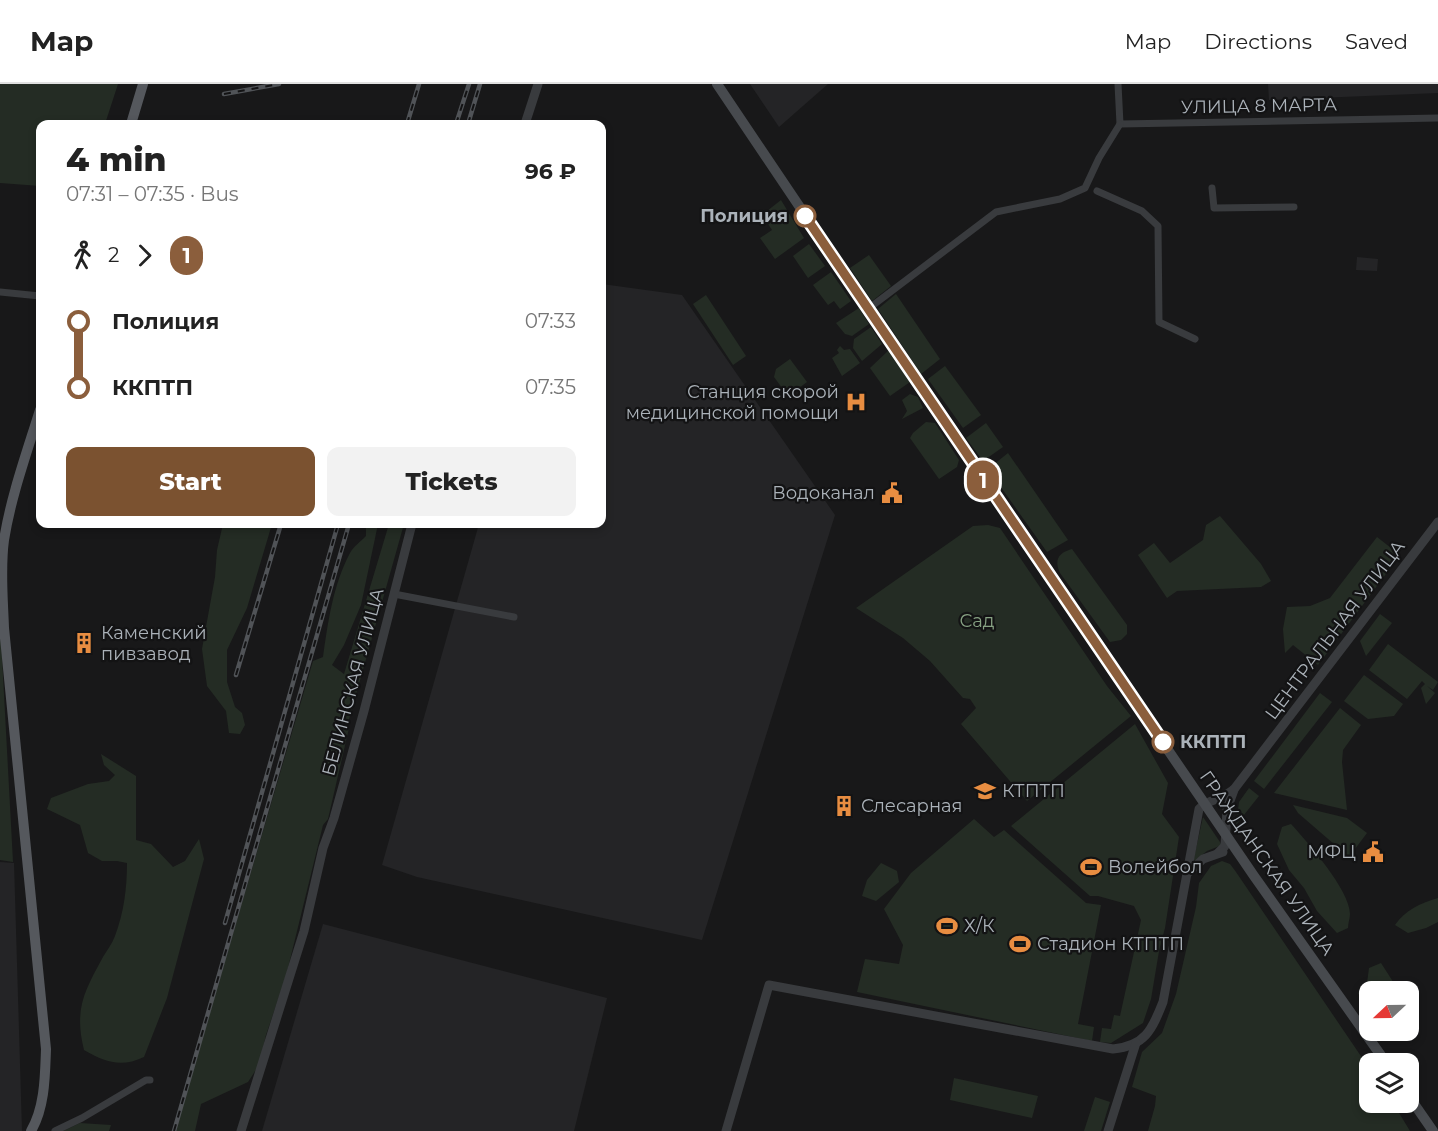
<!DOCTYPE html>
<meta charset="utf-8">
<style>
body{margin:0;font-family:Montserrat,sans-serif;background:#f2f2f2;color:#222;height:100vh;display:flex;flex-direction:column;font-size:22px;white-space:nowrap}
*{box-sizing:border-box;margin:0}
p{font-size:20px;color:#767676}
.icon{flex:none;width:33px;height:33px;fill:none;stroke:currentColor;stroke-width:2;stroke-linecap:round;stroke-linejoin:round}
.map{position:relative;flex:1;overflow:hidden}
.sheet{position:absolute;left:36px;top:36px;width:570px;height:408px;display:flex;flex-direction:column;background:#fff;border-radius:12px;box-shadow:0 3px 9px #0003}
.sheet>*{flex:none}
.badge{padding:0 12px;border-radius:20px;font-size:21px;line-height:39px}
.needle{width:39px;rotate:248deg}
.controls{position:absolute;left:1359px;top:897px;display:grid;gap:12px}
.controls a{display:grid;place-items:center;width:60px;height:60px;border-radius:12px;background:#fff;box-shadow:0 3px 9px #0003;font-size:30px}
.map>.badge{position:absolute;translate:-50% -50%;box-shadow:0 0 0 3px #fff}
.legs{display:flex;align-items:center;gap:9px;height:66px;padding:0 30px;font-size:20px}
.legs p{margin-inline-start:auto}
.summary{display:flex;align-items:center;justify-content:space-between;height:102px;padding:0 30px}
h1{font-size:33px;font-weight:800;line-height:45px}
.cta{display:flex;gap:12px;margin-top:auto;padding:12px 30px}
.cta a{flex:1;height:69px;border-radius:12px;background:#7b5230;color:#fff;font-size:24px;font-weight:800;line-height:69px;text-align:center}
.cta a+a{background:#f2f2f2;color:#222}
ul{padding:0 30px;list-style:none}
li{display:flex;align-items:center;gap:21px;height:66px;font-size:22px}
li i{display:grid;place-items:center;width:9px;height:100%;margin:0 8px;background:currentColor}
li i::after{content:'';width:15px;height:15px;margin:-8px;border:4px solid;border-radius:50%;background:#fff}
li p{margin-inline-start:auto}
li:first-child i{background:linear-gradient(#0000 50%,currentColor 0)}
li:last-child i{background:linear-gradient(currentColor 50%,#0000 0)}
header{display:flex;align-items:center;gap:36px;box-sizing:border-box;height:84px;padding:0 30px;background:#fff;border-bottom:2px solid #e0e0e0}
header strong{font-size:28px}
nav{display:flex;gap:33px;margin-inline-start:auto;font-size:21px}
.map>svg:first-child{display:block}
.built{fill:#242426}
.green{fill:#242c24}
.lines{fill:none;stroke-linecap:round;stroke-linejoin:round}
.minor{stroke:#393b3e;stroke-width:7}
.tertiary{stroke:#393b3e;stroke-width:9}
.secondary{stroke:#474a4e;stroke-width:10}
.primary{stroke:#55585d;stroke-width:10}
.rail-casing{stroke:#505357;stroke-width:4.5}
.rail{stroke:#131314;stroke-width:2;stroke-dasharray:7;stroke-linecap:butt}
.line-1-casing{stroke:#fff;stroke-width:14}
.line-1{stroke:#8b5e3c;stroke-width:9}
.stop-1-dot{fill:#fff;stroke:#8b5e3c;stroke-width:3}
.labels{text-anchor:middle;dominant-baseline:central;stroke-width:4.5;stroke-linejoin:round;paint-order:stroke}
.street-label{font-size:18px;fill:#abb2b9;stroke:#131314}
.stop-label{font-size:18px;font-weight:bold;fill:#abb2b9;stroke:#131314;text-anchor:end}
.poi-label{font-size:18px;fill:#abb2b9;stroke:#131314;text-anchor:start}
.park-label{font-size:18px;fill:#87a283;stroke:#131314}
</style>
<header>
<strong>Map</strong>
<nav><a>Map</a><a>Directions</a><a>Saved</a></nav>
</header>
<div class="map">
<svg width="1438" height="1047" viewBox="0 0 1438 1047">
<rect width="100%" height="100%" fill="#181819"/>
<g class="built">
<polygon points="750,0 828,0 779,43"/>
<polygon points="1268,0 1438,0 1438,9 1269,16"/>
<polygon points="1357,173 1378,175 1377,187 1356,186"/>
<polygon points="602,200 682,211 835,431 702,856 417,793 382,781 479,440 602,440"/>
<polygon points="0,778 14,779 22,1047 0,1047"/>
<polygon points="323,840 607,914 574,1047 262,1047"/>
</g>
<g class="green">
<polygon points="0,0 118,0 105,40 40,40 40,102 0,99"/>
<polygon points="781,116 804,154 775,175 760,154 772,146 762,131"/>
<polygon points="809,160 825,182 808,194 793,172"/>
<polygon points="869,171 891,202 872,217 850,184"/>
<polygon points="831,188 851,217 840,225 834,217 828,221 813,201"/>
<polygon points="896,210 940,275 921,290 878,225"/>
<polygon points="706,211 746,272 733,281 693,220"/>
<polygon points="859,224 869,240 852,252 845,250 836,239"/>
<polygon points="871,243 882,260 862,277 853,264 854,255"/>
<polygon points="840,262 844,266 850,265 860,279 842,292 832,274 839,269 837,266"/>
<polygon points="889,266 910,298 890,312 870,284"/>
<polygon points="790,275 807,298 788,312 774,293 776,285"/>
<polygon points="945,282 981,331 963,344 928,295"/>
<polygon points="910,310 918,313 923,324 902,335 907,327 902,316"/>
<polygon points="926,338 935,339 959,376 957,383 939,395 910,354 913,349"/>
<polygon points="986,339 1003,363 983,377 966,354"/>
<polygon points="1008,369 1068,456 1047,468 988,385"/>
<polygon points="1220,432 1261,480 1271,497 1261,503 1177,507 1167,514 1138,471 1154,459 1170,479 1203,456 1206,441"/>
<polygon points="223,440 272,440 247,524 227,566 227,598 235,623 242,629 245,641 240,650 229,649 226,627 207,602 202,565 215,493 217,466"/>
<path d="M366 440H378L361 521 344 561 332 581 344 590 389 440H404L348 639 349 644 328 735 323 741 286 892 266 951 259 981 248 998 201 1020 195 1047H175L313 577 323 573C328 538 333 501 350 469 353 463 361 457 366 452Z"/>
<polygon points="988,441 1000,444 1107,602 1131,632 1027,717 961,640 976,624 970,615 963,614 930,577 903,554 856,524 973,442"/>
<polygon points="1377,453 1400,471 1318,581 1293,561 1285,569 1283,545 1287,523 1310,522 1330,514"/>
<path d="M1072 465 1127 541V550L1121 556 1110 558 1060 489C1054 476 1058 469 1072 465Z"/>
<polygon points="1380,530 1392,539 1366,572 1360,557"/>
<polygon points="0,536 13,778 0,776"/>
<polygon points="1388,560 1438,598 1433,606 1427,602 1435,609 1426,620 1421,604 1425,600 1422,597 1407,615 1369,586"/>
<polygon points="1364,591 1403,620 1394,632 1368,635 1344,617"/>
<polygon points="1320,609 1332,618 1264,705 1254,697"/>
<polygon points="1340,624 1361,641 1343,666 1342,678 1347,726 1274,709"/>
<polygon points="1135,640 1168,699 1162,730 1179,753 1165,844 1159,867 1151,915 1143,939 1111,959 1100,958 1102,944 1111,945 1114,931 1120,932 1141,836 1134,822 1098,812 1090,812 1011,742"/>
<path d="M101 670 136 692V756L151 760 173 783 185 777 199 755 204 775 167 914 144 973C121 984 105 978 84 966 74 925 84 908 103 873 107 866 112 860 115 852 124 828 127 804 127 779L117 777H102L88 769 80 741 47 725 51 714 88 700 109 697 115 691 104 681Z"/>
<polygon points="1249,704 1259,712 1236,741 1239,718"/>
<polygon points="1293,721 1347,734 1367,749 1349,773 1298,729"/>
<polygon points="1203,733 1222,761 1207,767 1193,778"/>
<polygon points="974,735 994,753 1004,746 1086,819 1101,821 1078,940 1094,943 1092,957 857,908 865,875 899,880 903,861 884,825 911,789"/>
<path d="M1291 740C1308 759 1349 805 1350 830 1350 834 1348 839 1348 844L1337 849 1317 827 1304 804 1289 786 1277 760 1282 743Z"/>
<polygon points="1222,777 1230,780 1236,788 1369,984 1370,1018 1393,1019 1410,1047 1148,1047 1155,1022 1156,1012 1132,1003 1142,968 1162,949 1176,910 1196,823 1199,799 1211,782"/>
<polygon points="881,779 897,787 899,798 876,817 862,812 867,796"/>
<path d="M1438 814V838L1426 844 1408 849 1395 841C1405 826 1421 819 1438 814Z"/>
<polygon points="1381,879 1399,907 1370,908 1369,929 1358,909 1367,899 1369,884"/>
<polygon points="954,994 1038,1012 1032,1034 950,1016"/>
<polygon points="1095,1013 1110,1018 1101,1047 1084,1047"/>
<polygon points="80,1039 111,1041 109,1047 63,1047"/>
</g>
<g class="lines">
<g class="minor">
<polyline points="1118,0 1120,40 1438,34"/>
<polyline points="1212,104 1214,124 1294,123"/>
<polyline points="1097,107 1142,127 1158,142 1159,238 1195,255"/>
<polyline points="0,208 40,212"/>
<polyline points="868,225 996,128 1060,115 1085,104 1099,74 1120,40"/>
<polyline points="394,510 514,533"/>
<polyline points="55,1047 82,1034 146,996 150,996"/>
</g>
<g class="tertiary">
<polyline points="525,40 538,0"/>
<polyline points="1218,769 1225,762 1227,725 1234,706"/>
<polyline points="1187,790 1203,775 1223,768"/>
<polyline points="241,1047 304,847 323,764 334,734 364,627 412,440"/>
<path d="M726 1047 769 901 1113 965C1145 962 1152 946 1163 918L1199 725C1208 715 1225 715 1235 704L1438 438"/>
<polyline points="1108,1047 1136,959"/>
</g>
<g class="secondary">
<polyline points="717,0 972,379 1254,792 1387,980"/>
<polyline points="1408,1011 1433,1047"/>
</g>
<g class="primary">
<polyline points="131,40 143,0"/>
<path d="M31 1047C45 1023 45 992 46 965L4 544C3 515 0 485 4 456 11 412 27 368 40 326"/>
</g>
<defs>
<g id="rail">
<polyline points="224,10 279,0"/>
<polyline points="407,40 419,0"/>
<polyline points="456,40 469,0"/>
<polyline points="468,40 480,0"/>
<polyline points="236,591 281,440"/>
<polyline points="225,839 338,440"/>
<polyline points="174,1047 349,440"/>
</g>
</defs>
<use href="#rail" class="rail-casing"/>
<use href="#rail" class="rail"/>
</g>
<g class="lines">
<defs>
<polyline id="line-1" points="805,132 1163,658"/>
</defs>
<use href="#line-1" class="line-1-casing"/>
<use href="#line-1" class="line-1"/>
</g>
<defs>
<symbol id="hospital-bare" viewBox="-9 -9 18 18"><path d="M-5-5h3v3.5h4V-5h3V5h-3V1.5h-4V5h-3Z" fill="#e88d41" stroke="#131314" stroke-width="2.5" paint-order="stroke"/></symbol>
<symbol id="civic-bare" viewBox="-9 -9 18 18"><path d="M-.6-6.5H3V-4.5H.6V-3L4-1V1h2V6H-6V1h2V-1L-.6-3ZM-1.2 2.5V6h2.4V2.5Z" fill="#e88d41" stroke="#131314" stroke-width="2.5" paint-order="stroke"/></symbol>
<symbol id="building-bare" viewBox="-9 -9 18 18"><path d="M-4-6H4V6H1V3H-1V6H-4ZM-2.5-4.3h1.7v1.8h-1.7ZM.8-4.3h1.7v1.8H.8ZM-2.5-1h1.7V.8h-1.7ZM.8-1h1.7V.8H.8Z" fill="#e88d41" stroke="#131314" stroke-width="2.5" paint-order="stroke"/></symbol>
<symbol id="university-bare" viewBox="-9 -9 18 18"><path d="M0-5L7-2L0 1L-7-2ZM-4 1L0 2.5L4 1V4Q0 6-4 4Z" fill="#e88d41" stroke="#131314" stroke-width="2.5" paint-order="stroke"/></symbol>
<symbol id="stadium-bare" viewBox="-9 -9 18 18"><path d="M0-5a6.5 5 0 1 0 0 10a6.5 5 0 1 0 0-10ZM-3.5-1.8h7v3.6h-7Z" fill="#e88d41" stroke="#131314" stroke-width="2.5" paint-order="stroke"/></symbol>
</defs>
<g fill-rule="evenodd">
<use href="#hospital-bare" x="841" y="303" width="30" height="30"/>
<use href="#civic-bare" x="877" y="394" width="30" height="30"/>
<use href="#building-bare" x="69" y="544" width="30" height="30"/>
<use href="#university-bare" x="970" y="692" width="30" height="30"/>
<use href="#building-bare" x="829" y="707" width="30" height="30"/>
<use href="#civic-bare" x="1358" y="753" width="30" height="30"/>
<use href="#stadium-bare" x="1076" y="768" width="30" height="30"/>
<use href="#stadium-bare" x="932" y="827" width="30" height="30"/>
<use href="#stadium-bare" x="1005" y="845" width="30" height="30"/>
</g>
<g class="stop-1-dot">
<circle cx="805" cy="132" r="10"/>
<circle cx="1163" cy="658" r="10"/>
</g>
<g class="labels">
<g class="street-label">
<text transform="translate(1259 22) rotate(-1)">УЛИЦА 8 МАРТА</text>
<text transform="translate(1335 546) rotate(-53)">ЦЕНТРАЛЬНАЯ УЛИЦА</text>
<text transform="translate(353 598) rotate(-75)">БЕЛИНСКАЯ УЛИЦА</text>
<text transform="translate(1267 779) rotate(55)">ГРАЖДАНСКАЯ УЛИЦА</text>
</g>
<g class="stop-label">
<text x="788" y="132">Полиция</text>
<text x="1180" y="658" text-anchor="start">ККПТП</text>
</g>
<g class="poi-label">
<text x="839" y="308" text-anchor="end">Станция скорой<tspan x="839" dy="21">медицинской помощи</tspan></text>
<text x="875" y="409" text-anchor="end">Водоканал</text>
<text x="101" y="549">Каменский<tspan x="101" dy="21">пивзавод</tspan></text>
<text x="1002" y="707">КТПТП</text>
<text x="861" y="722">Слесарная</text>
<text x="1356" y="768" text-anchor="end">МФЦ</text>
<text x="1108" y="783">Волейбол</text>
<text x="964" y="842">Х/К</text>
<text x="1037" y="860">Стадион КТПТП</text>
</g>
<g class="park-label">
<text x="977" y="537">Сад</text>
</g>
</g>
</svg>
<div class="controls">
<a><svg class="needle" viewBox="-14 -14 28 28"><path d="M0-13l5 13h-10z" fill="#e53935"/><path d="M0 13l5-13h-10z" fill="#767676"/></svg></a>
<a><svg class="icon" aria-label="layers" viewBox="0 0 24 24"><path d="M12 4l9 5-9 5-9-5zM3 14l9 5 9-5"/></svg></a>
</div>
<b class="badge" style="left:983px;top:396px;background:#8b5e3c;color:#fff">1</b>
<section class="sheet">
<div class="summary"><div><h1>4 min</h1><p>07:31 – 07:35 · Bus</p></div><b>96 ₽</b></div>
<div class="legs"><svg class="icon" aria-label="walk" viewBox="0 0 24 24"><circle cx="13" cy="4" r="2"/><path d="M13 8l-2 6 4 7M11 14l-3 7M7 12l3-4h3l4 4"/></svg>2<svg class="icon" aria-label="forward" viewBox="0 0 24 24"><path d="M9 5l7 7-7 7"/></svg><b class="badge" style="background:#8b5e3c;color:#fff">1</b></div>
<ul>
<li><i style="color:#8b5e3c"></i><b>Полиция</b><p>07:33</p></li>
<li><i style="color:#8b5e3c"></i><b>ККПТП</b><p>07:35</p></li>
</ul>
<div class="cta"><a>Start</a><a>Tickets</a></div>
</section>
</div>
